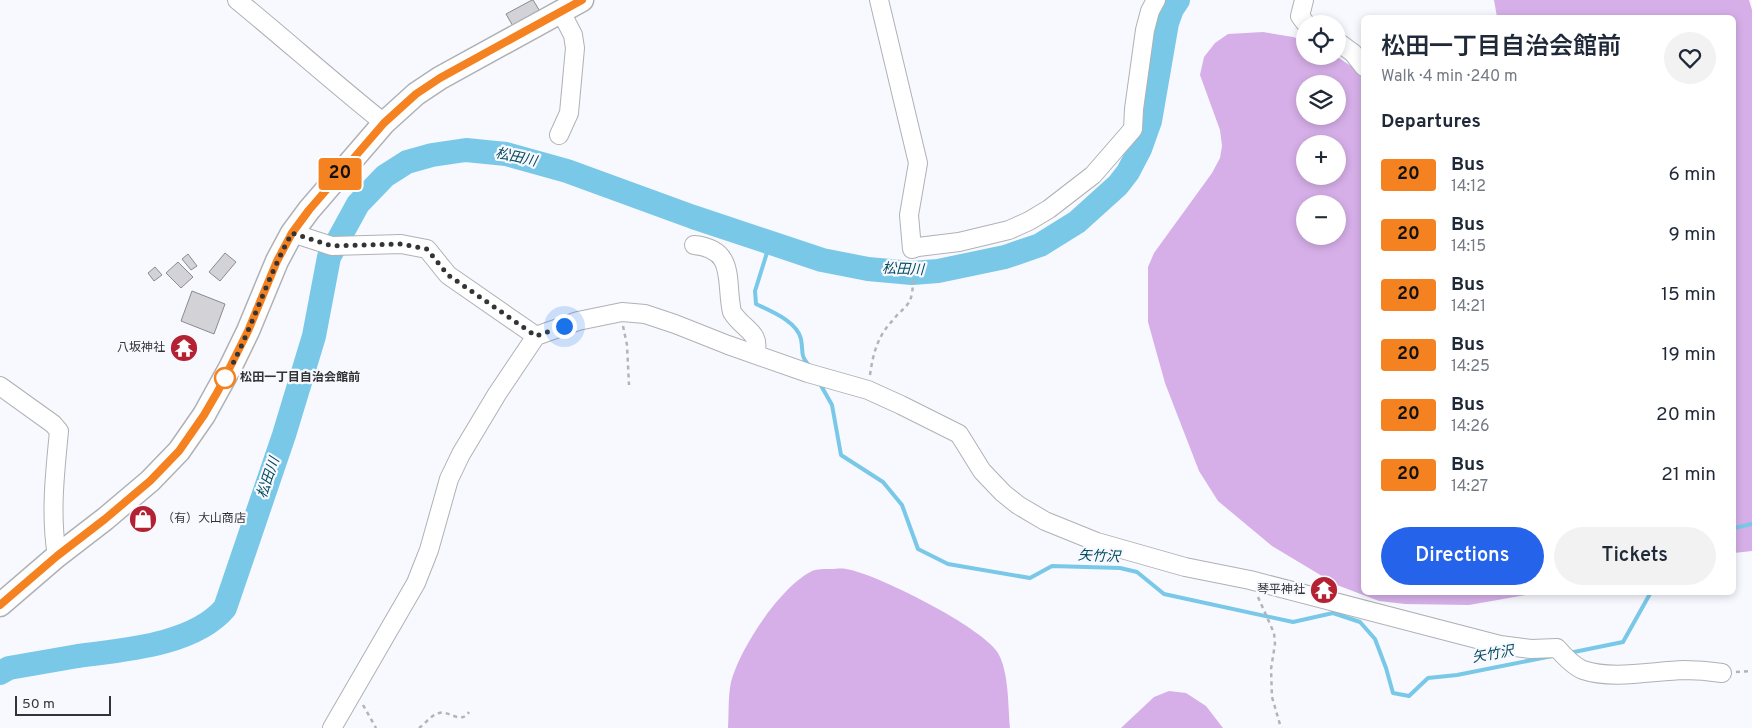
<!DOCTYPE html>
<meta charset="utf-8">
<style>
body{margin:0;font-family:Overpass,"Noto Sans JP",sans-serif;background:#f2f2f3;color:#1f2937;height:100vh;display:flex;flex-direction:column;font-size:19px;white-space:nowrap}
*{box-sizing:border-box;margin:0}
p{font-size:16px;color:#747a83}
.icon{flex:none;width:28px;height:28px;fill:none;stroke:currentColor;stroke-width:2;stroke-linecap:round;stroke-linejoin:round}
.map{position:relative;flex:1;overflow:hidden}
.sheet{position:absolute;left:1361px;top:15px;width:375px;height:580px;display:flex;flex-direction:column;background:#fff;border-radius:8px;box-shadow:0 2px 8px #0003}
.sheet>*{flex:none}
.badge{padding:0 10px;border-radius:4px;font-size:18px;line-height:32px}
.buttons{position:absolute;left:1296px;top:15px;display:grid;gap:10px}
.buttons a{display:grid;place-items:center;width:50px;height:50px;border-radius:50%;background:#fff;box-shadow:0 2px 8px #0003;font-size:25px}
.scale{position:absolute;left:15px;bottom:12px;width:96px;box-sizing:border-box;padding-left:5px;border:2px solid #333436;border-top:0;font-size:14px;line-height:18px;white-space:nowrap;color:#333436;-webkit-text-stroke:4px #f7f9fe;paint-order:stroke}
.you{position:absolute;width:25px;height:25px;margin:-12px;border:4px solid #fff;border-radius:50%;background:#1a73e8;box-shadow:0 0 0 8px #1a73e833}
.map>.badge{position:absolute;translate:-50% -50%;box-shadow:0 0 0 2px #fff}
h2{padding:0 20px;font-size:19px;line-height:45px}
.round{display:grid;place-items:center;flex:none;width:52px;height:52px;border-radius:26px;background:#f2f2f3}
.head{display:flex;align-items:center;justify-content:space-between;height:85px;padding:0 20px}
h1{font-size:24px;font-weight:600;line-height:38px}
.cta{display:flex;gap:10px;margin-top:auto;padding:10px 20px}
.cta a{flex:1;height:58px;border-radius:30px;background:#2563eb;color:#fff;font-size:20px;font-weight:600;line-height:58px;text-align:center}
.cta a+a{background:#f2f2f3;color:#1f2937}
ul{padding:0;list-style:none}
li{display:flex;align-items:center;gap:15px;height:60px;padding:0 20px}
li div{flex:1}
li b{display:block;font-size:19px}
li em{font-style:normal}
li .badge{min-width:55px;font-weight:700;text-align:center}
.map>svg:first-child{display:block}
.forest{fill:#d6afe8;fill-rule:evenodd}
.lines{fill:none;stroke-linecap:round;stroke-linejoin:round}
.stream{stroke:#79c8e8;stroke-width:4}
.river{stroke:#79c8e8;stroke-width:24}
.building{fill:#d3d2d7;stroke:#8b8a8f}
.minor-casing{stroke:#afb1b5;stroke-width:20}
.major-casing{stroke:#afb1b5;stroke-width:25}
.path{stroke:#b3b4b8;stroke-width:2.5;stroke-dasharray:4 4;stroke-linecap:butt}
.minor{stroke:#fff;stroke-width:18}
.major{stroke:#fff;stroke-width:22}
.line-casing{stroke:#fff;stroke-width:11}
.line{stroke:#f58220;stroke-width:8}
.walk{stroke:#333436;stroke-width:5;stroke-dasharray:0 9}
.stop-dot{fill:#fff;stroke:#f58220;stroke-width:2.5}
.labels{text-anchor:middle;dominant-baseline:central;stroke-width:4.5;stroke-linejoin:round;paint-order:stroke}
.poi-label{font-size:12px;fill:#333436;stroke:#f7f9fe;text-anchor:end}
.stop-label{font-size:12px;font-weight:bold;fill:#333436;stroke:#f7f9fe;text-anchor:start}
.water-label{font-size:14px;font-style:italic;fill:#034a5f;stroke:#f7f9fe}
</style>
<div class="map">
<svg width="1752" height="728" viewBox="0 0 1752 728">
<rect width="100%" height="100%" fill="#f7f9fe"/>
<g class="forest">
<polygon points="1494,0 1749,0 1752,10 1752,551 1734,553 1734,18 1497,17"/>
<path d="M1263 32 1293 37 1305 41V56H1336L1364 75V592L1537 593 1469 605 1405 604 1379 601 1337 585 1272 546 1218 501 1199 471 1165 383 1148 322V267L1154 253 1212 173 1220 158 1222 146 1220 130 1200 75 1204 57 1215 43 1228 34ZM1305 84H1338V116H1305ZM1305 144H1338V176H1305ZM1305 204H1338V236H1305Z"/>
<path d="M831 569C835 569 841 568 846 569 875 573 984 628 998 653 1009 672 1008 706 1010 728H728C729 713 728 696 731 682 740 648 780 587 812 571 817 569 825 569 831 569Z"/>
<polygon points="1169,691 1186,693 1206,706 1223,728 1121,728 1154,697"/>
</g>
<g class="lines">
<g class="stream">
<path d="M770 243 755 291 756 304C770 311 797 321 801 339 804 355 799 353 810 367"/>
<polyline points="819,382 832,405 841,455 883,482 902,505 918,549 948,564 1030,578 1052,566 1120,568 1137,572 1164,594 1293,622 1333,613 1360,622 1375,639 1386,668 1393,693 1409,696 1428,678 1457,675 1552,656"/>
<polyline points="1734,528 1752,524"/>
<polyline points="1569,653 1623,642 1651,592"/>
</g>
<path class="river" d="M0 673 9 668C32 664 55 660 78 656 123 650 194 645 225 608L284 435 314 336 329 257 358 204 385 176 407 162 432 155 466 150 506 154 567 171 693 217 822 260 868 269 912 273 938 271 1005 257 1040 245 1077 222 1118 185 1128 172 1140 149 1150 121 1167 23 1172 9 1178 0"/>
</g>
<g class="building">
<polygon points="532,0 533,0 541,13 514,28 506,14"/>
<polygon points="225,253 236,262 220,281 209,272"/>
<polygon points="188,254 197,266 191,270 182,259"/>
<polygon points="178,262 193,277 181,288 166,273"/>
<polygon points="155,267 162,275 154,281 148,273"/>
<polygon points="192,291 225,304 214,334 181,321"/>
</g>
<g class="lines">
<defs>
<g id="minor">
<path d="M237 0C287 41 334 83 384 123"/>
<polyline points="879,0 918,163 909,215 912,249 918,247 959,242 1009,230 1029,221 1049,209 1093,175 1133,129 1134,109 1145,30 1150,11 1156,0"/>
<polyline points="1304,0 1300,16 1306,24"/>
<polyline points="1338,42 1353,53 1364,67"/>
<polyline points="559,135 569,113 575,48 573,35 561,12"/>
<polyline points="292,233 332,246 401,244 427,249 448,275 536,336"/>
<path d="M694 245C737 249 725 282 732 312 743 330 762 332 755 354"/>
<path d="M0 386 53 424 59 431C55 473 50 514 57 556"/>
<path d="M332 728 416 583 429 550 449 479 461 454 497 394 536 336 578 321 622 312 645 314 675 324 728 345 808 373 868 390 901 405 959 434 982 471 1003 493 1018 505 1045 521 1097 542 1185 567 1250 580 1500 645 1531 649 1557 648C1564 656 1573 666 1583 670 1612 680 1653 671 1684 670 1697 670 1709 671 1722 673"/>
</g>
<polyline id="major" points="0,605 57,556 105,519 150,481 179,451 204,415 231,366 248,331 277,261 292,233 309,210 384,123 416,94 440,78 582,0"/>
</defs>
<use href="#minor" class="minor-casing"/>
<use href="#major" class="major-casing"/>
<g class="path">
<polyline points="623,326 627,345 629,385"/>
<path d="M870 375C873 353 878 335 894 319 898 313 906 308 909 302 915 292 912 274 912 263"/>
<polyline points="1258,597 1274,633 1275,644 1271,669 1272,697 1281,728"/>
<polyline points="1736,672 1752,671"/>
<polyline points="363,705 376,728"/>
<path d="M419 728C425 724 431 715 439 713 449 710 461 725 469 712"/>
</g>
<use href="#minor" class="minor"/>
<use href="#major" class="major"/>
</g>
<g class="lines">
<defs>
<polyline id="line" points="0,605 57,556 105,519 150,481 179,451 204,415 218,391 248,331 277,261 292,233 309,210 384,123 416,94 440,78 582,0"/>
</defs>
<use href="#line" class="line-casing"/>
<use href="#line" class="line"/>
<path class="walk" d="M225 378C250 335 266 279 292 233L332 246 402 244 427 249 448 275 536 336 564 326"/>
</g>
<defs>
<symbol id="temple-disc" viewBox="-11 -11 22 22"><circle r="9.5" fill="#b32132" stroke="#f7f9fe"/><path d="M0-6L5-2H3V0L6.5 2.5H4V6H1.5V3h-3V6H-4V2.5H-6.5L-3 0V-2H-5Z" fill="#fff"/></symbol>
<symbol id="shop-disc" viewBox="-11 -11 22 22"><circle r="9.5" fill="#b32132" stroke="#f7f9fe"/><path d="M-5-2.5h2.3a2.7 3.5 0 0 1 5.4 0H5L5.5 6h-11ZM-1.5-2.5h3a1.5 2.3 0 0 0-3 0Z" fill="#fff"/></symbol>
</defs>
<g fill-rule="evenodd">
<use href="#temple-disc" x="168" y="332" width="32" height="32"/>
<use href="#shop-disc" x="127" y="503" width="32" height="32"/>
<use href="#temple-disc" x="1308" y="574" width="32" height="32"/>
</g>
<circle class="stop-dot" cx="225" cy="378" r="10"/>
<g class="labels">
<g class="poi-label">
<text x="165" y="348">八坂神社</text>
<text x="162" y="519" text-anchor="start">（有）大山商店</text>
<text x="1305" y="590">琴平神社</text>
</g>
<g class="stop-label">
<text x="240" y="378">松田一丁目自治会館前</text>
</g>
<g class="water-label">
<text transform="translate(516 158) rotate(12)">松田川</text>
<text transform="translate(903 270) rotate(2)">松田川</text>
<text transform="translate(269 478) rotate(-71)">松田川</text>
<text transform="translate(1099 557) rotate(3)">矢竹沢</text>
<text transform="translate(1493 655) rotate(-10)">矢竹沢</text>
</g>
</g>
</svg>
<div class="buttons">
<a><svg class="icon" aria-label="locate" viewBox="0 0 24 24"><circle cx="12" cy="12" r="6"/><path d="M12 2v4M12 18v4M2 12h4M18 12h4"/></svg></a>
<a><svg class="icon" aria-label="layers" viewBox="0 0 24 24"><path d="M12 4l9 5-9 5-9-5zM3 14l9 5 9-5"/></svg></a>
<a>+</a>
<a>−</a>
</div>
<div class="scale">50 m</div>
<div class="you" style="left:564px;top:326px"></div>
<b class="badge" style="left:340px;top:174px;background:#f58220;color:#111">20</b>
<section class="sheet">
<div class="head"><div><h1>松田一丁目自治会館前</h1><p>Walk · 4 min · 240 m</p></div><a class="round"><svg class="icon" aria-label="heart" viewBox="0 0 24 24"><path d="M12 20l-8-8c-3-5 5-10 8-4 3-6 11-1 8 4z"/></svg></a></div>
<h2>Departures</h2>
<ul>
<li><span class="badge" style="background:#f58220;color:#111">20</span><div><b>Bus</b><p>14:12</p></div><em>6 min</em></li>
<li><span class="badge" style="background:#f58220;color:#111">20</span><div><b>Bus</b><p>14:15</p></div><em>9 min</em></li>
<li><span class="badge" style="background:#f58220;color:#111">20</span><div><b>Bus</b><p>14:21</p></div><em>15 min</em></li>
<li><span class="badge" style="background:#f58220;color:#111">20</span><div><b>Bus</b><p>14:25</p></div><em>19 min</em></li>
<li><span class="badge" style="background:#f58220;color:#111">20</span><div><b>Bus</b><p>14:26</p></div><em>20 min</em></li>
<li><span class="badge" style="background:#f58220;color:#111">20</span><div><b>Bus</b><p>14:27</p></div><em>21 min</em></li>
</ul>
<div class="cta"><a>Directions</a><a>Tickets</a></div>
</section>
</div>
